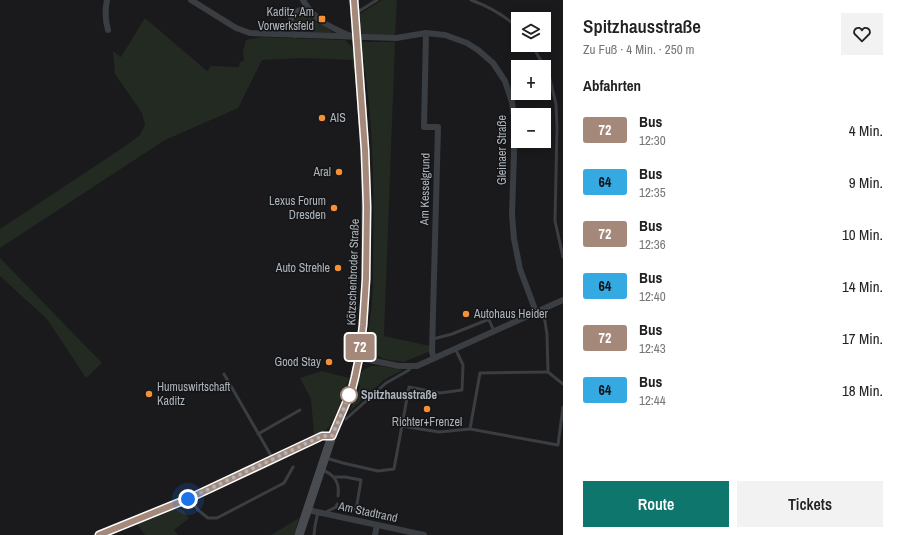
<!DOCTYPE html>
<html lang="de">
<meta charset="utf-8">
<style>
body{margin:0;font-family:"Archivo Narrow",sans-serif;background:#f2f2f2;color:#222;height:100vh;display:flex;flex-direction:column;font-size:15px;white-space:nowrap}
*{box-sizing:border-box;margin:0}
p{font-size:13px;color:#767676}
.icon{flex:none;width:22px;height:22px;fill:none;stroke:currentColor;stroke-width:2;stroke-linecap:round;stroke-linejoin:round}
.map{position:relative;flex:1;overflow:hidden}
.details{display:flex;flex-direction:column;background:#fff;width:340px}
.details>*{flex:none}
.badge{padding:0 8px;border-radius:3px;font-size:14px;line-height:26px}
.fabs{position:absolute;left:511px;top:12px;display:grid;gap:8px}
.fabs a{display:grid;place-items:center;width:40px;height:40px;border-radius:0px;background:#fff;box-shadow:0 2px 10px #0003;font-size:20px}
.you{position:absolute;width:20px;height:20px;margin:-10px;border:3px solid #fff;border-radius:50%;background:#1a73e8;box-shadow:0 0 0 6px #1a73e833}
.map>.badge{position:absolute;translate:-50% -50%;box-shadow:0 0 0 2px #fff}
h2{padding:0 20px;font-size:15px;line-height:36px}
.round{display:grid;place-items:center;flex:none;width:42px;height:42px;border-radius:0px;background:#f2f2f2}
.overview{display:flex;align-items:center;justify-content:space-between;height:68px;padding:0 20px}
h1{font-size:19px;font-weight:600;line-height:30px}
.primary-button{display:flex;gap:8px;margin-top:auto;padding:8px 20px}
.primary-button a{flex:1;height:46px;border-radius:0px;background:#0f766e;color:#fff;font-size:16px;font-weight:600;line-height:46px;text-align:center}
.primary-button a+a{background:#f2f2f2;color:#222}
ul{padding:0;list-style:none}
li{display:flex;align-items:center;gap:12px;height:52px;padding:0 20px}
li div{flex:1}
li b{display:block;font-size:15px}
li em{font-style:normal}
li .badge{min-width:44px;font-weight:700;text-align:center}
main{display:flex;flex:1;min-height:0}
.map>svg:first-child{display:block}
.green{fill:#222a21}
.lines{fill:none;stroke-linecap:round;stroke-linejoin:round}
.lane{stroke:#3a3d41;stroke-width:3}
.street{stroke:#3a3d41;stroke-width:6}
.secondary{stroke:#484c51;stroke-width:9}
.line-casing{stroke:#fff;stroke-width:9}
.line{stroke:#a4897a;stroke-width:6}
.walk{stroke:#acb4bc;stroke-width:4;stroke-dasharray:0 7.2}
.poi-dot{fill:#f69037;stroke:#151517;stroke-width:1.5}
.stop-dot{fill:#fff;stroke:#a4897a;stroke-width:2}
.labels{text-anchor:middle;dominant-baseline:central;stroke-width:3;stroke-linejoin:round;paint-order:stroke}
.poi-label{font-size:12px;fill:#acb4bc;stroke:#151517;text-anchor:end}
.street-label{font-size:12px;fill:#acb4bc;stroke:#151517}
.stop-label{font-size:12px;font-weight:bold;fill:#acb4bc;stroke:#151517;text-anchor:start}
</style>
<main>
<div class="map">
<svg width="563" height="535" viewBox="0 0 563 535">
<rect width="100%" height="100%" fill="#1a1a1c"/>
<g class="green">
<polygon points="382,0 397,0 395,36 361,34 359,29 360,14"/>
<path d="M300 13 308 14 332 32 331 33 300 32C291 27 291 17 300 13Z"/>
<polygon points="145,18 207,71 211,66 239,67 240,62 244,61 243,50 246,40 261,37 345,40 354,49 357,65 353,69 352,60 303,58 262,60 238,108 165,140 0,248 0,229 127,145 140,135 145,125 142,113 115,74 113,51 121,57"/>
<path d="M360 42H395L384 336 430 346 431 351 403 362 384 359 368 351C365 341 369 330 370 321 372 306 373 290 373 275 374 198 375 118 360 42Z"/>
<polygon points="0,258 102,363 86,378 47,319 0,276"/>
<path d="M371 366H379L403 370 385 379 350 411 360 386 358 383C359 374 362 370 371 366Z"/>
<path d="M322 371 349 378C346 388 334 424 326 430 323 432 318 433 314 435L311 399 300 378Z"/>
<polygon points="173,507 183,510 189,518 174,530 178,535 145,535 135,522"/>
<polygon points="299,518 294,535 271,535"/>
</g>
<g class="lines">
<g class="lane">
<path d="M471 0C488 6 505 16 518 28"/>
<polyline points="356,13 377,0"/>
<polyline points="532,45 549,75 556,104 557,128 555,221 563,257"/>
<polyline points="543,309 547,334 548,372 563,384"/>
<polyline points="433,339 452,334 487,320 489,320 494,331"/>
<polyline points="548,372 480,373 470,429 558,445 563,407"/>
<polyline points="224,374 273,459"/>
<polyline points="346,419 386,383 409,370 410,367"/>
<polyline points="402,426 439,432 470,429"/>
<polyline points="258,434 300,410"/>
<polyline points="326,458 343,463 378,471 394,469 409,387 440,393 462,390 463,365 455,348"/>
<path d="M322 470C334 474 340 483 338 496"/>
<polyline points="334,477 345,477 361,480 356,510 336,507"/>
<polyline points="190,498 198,510 208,518 217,518 284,483 293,467"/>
<polyline points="327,514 328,511 336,507 337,504"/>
<polyline points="314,535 315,526 318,512"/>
</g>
<g class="street">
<path d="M107 0C105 10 105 20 108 30"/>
<polyline points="191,0 236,28 250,33 396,38 426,33 445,35 467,43 478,50 493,63 505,81 512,102 515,123 512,214 514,239 520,269 536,312"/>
<path d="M303 0C313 19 331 28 351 36"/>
<polyline points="426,33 424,127 438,127 432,352 434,358"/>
<path d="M295 35C287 21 289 10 308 9"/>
<polyline points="359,358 399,366 417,366 563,300"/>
<polyline points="308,510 424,535"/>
<polyline points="99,535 190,498 322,436 332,436"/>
<polyline points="375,535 377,525"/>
</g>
<polyline class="secondary" points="299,535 332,436 352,389 359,358 363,325 366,279 366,183 364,136 354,0"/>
</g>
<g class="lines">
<defs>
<polyline id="line" points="99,535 190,498 322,436 332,436 352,389 355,377 359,358 363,325 366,279 367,207 365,150 354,0"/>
</defs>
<use href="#line" class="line-casing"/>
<use href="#line" class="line"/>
<polyline class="walk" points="188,499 322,436 332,436 350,394 349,395"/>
</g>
<g class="poi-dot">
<rect x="318" y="15" width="8" height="8" rx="2"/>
<circle cx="322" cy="118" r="4"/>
<circle cx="339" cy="172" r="4"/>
<circle cx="334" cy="208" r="4"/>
<circle cx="338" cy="268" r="4"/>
<circle cx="466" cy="314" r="4"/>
<circle cx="329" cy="362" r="4"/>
<circle cx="149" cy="394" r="4"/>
<circle cx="427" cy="409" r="4"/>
</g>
<circle class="stop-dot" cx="349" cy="395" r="8"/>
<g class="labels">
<g class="poi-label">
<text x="314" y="12">Kaditz, Am<tspan x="314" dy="14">Vorwerksfeld</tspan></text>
<text x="330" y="118" text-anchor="start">AIS</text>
<text x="331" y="172">Aral</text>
<text x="326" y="201">Lexus Forum<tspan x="326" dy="14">Dresden</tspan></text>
<text x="330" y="268">Auto Strehle</text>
<text x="474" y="314" text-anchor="start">Autohaus Heider</text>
<text x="321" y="362">Good Stay</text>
<text x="157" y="387" text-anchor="start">Humuswirtschaft<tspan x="157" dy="14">Kaditz</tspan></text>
<text x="427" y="422" text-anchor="middle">Richter+Frenzel</text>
</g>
<g class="street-label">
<text transform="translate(502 150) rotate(-90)">Gleinaer Straße</text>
<text transform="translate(425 189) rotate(-89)">Am Kesselgrund</text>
<text transform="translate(353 272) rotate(-88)">Kötzschenbroder Straße</text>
<text transform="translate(368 512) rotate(12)">Am Stadtrand</text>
</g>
<g class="stop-label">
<text x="361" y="395">Spitzhausstraße</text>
</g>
</g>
</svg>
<div class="fabs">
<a><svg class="icon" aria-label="layers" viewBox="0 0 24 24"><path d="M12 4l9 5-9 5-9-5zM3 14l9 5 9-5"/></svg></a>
<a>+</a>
<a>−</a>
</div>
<div class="you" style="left:188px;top:499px"></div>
<b class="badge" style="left:360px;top:347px;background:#a4897a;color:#fff">72</b>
</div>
<section class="details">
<div class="overview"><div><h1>Spitzhausstraße</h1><p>Zu Fuß · 4 Min. · 250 m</p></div><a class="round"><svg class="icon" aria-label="heart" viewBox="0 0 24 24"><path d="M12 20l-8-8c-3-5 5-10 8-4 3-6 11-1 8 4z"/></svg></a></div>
<h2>Abfahrten</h2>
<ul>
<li><span class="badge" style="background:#a4897a;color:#fff">72</span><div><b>Bus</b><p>12:30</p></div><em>4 Min.</em></li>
<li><span class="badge" style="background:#35a9e1;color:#111">64</span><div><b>Bus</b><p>12:35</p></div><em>9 Min.</em></li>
<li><span class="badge" style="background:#a4897a;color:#fff">72</span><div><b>Bus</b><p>12:36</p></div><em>10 Min.</em></li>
<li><span class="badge" style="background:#35a9e1;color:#111">64</span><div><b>Bus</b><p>12:40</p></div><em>14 Min.</em></li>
<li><span class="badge" style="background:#a4897a;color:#fff">72</span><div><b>Bus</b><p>12:43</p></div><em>17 Min.</em></li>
<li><span class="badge" style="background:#35a9e1;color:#111">64</span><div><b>Bus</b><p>12:44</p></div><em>18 Min.</em></li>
</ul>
<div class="primary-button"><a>Route</a><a>Tickets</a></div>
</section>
</main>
